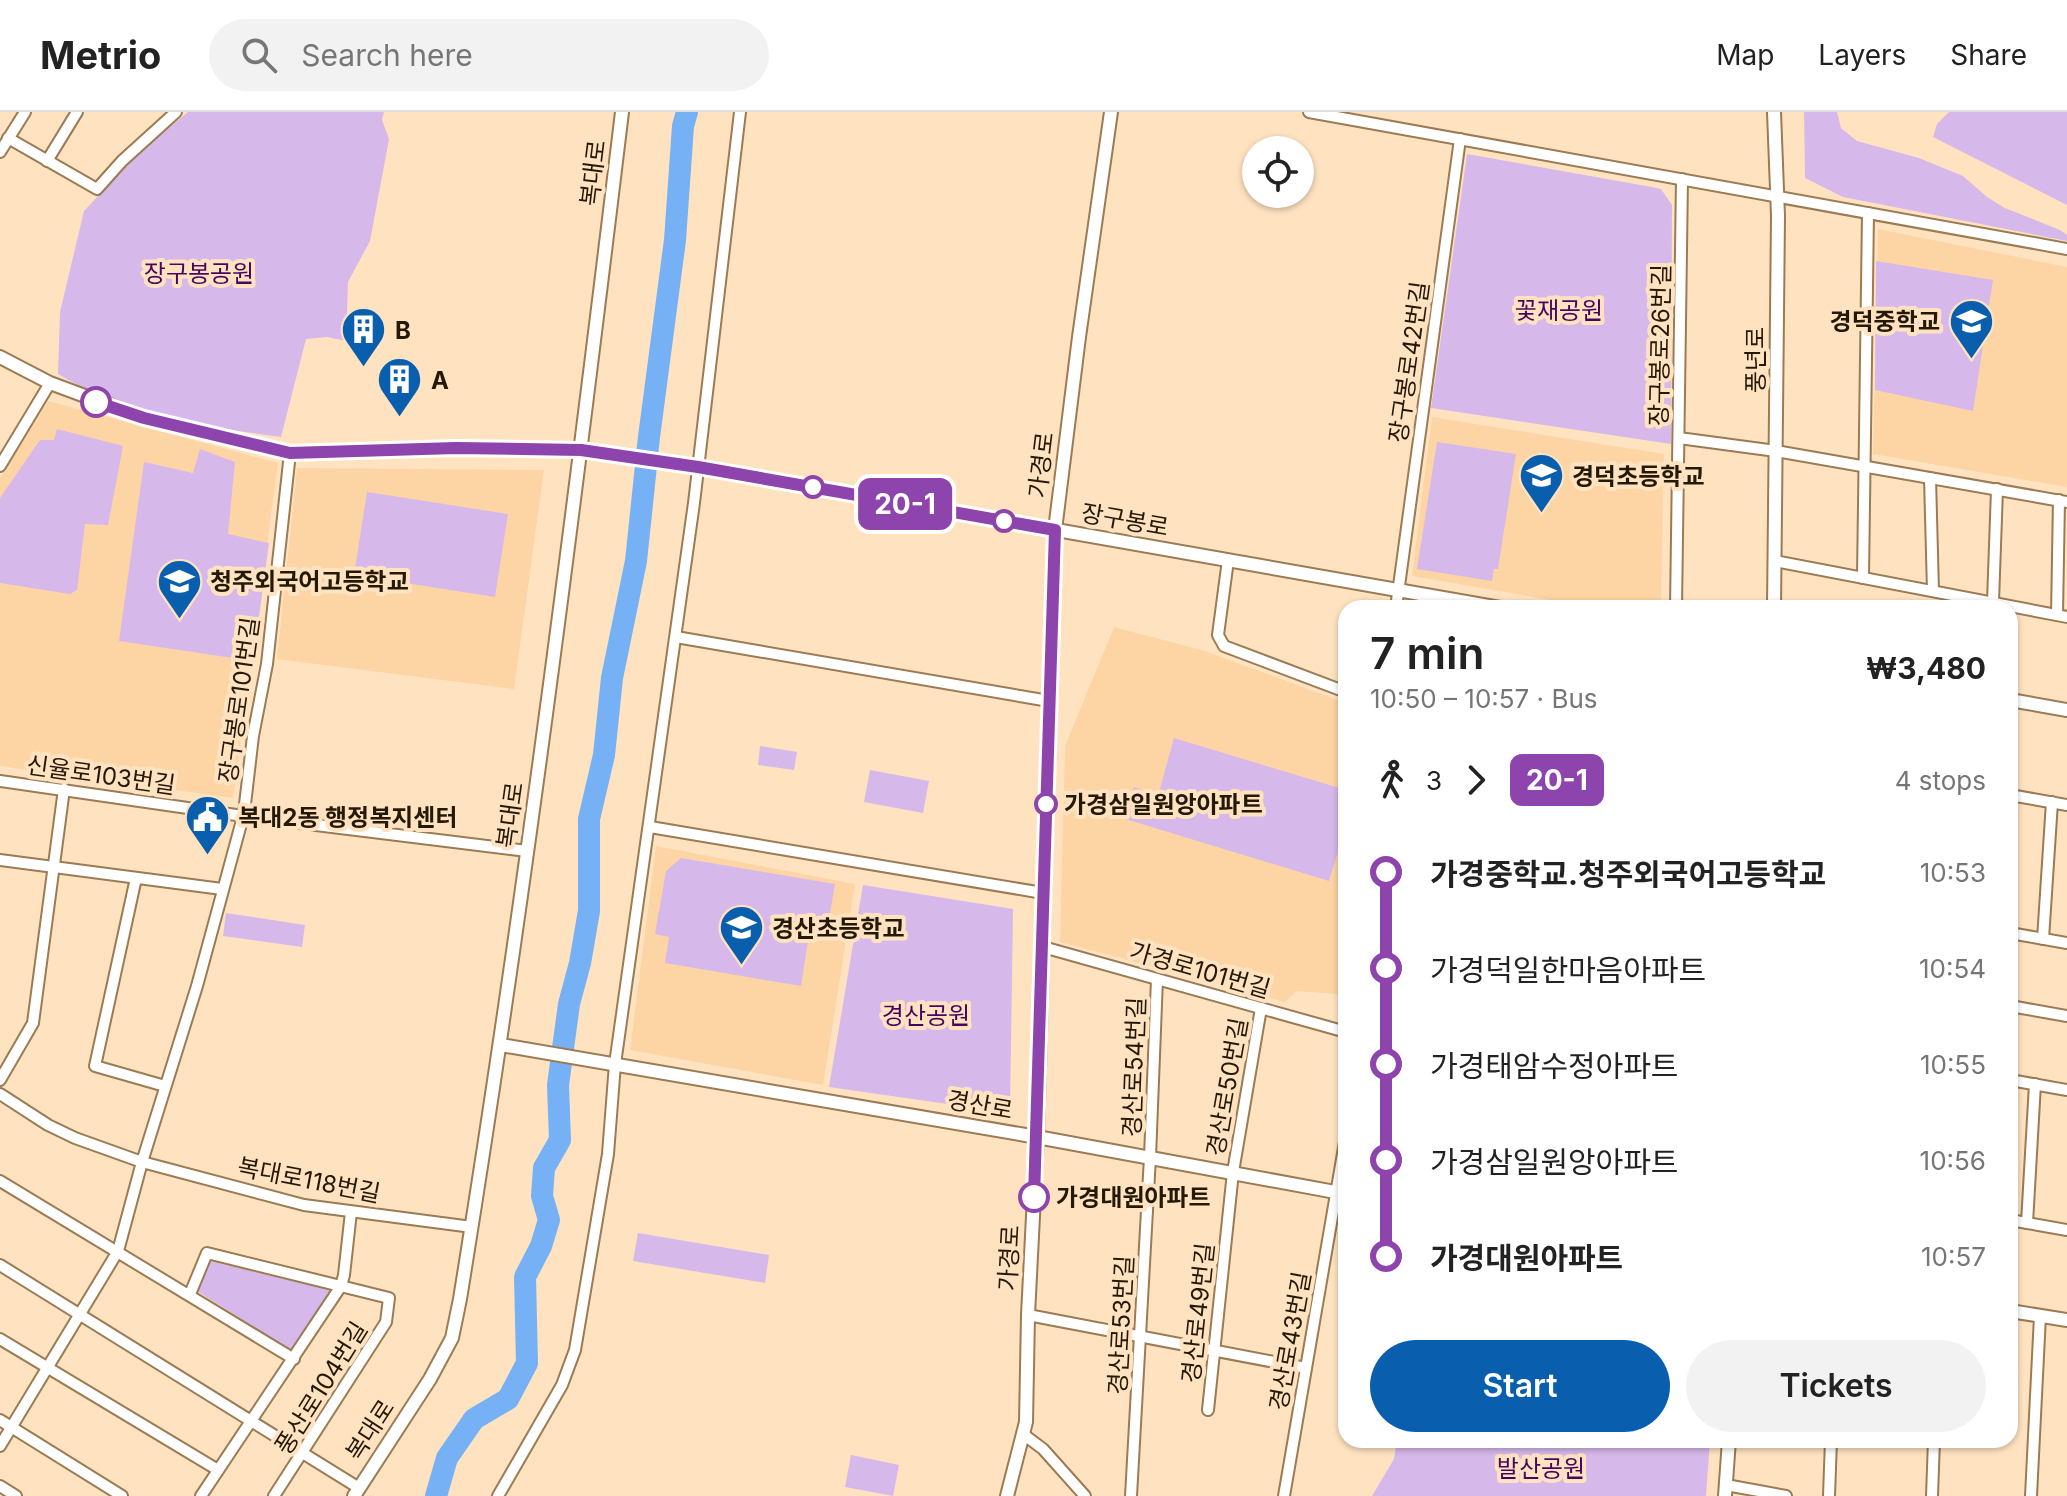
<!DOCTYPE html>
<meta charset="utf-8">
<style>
body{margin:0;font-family:Inter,"Noto Sans KR",sans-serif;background:#f2f2f2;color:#222;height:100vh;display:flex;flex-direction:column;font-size:30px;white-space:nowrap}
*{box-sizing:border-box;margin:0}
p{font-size:26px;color:#767676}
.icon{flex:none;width:44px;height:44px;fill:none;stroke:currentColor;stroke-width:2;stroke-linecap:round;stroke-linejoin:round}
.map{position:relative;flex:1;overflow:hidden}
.drawer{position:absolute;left:1338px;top:488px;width:680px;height:848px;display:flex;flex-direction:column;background:#fff;border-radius:24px;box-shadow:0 2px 6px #0004}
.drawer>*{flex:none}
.badge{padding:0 16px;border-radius:12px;font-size:28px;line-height:52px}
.fabs{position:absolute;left:1242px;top:24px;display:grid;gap:16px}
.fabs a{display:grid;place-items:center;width:72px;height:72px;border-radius:50%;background:#fff;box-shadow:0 2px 6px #0004;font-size:40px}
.map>.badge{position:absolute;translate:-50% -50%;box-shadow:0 0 0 4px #fff}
.legs{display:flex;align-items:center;gap:12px;height:88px;padding:0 32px;font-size:26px}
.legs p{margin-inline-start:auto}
.overview{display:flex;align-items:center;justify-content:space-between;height:136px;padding:0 32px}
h1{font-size:44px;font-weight:600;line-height:60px}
.action{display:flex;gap:16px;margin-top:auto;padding:16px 32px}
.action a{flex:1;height:92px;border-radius:48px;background:#095fad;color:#fff;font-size:32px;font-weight:600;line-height:92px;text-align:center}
.action a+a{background:#f2f2f2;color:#222}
ul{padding:0 32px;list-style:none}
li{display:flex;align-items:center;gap:28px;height:96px;font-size:30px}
li i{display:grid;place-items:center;width:12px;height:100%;margin:0 10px;background:currentColor}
li i::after{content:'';width:20px;height:20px;margin:-10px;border:6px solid;border-radius:50%;background:#fff}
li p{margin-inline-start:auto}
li:first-child i{background:linear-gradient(#0000 50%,currentColor 0)}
li:last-child i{background:linear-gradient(currentColor 50%,#0000 0)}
header{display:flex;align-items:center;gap:48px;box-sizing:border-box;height:112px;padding:0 40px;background:#fff;border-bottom:2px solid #e0e0e0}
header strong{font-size:38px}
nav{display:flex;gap:44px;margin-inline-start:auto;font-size:28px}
.search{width:560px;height:72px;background:#f2f2f2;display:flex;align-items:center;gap:20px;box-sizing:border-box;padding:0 28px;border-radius:44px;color:#767676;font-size:30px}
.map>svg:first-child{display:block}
.built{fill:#fdd5a4}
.green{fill:#d7b8ea}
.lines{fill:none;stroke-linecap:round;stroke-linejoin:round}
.river{stroke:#77b1f5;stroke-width:22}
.minor-casing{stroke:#9a7b53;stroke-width:14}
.tertiary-casing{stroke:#9a7b53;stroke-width:16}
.minor{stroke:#fff;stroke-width:10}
.tertiary{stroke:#fff;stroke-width:12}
.line-1-casing{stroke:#fff;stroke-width:18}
.line-1{stroke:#8e44ad;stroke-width:12}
.stop-1-dot{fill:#fff;stroke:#8e44ad;stroke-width:4}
.labels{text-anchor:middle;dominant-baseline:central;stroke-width:8;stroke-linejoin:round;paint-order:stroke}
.street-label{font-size:24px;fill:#241807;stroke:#ffe3c1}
.park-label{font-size:24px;fill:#470561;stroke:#ffe3c1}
.poi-label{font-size:24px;font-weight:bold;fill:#241807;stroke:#ffe3c1;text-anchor:start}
.stop-label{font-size:24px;font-weight:bold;fill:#241807;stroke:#ffe3c1;text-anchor:start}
</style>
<header>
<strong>Metrio</strong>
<div class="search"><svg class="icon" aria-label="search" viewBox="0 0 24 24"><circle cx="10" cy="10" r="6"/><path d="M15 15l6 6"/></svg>Search here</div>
<nav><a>Map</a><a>Layers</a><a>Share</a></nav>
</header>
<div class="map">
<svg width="2067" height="1384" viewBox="0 0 2067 1384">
<rect width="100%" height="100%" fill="#ffe3c1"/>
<g class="built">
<polygon points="1878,117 2067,155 2067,375 1873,342"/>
<polygon points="48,289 278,351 233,686 0,654 0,366"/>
<polygon points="1432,305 1664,342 1661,496 1596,496 1412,464"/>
<polygon points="297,356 544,358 514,577 277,547"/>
<polygon points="1114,515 1205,539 1346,591 1346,883 1297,879 1285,890 1060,830 1065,634"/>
<polygon points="656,734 855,772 823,973 630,938"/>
</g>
<g class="green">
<path d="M188 0H384L382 8 389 27 370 129 348 170 346 229 327 225 306 227 281 325C205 315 124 302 58 262L60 200 84 99 139 41Z"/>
<polygon points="1804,0 1837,0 1841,16 1857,29 1919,46 1963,64 1987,85 2005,96 2060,118 2067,123 2067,129 1843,85 1805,66"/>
<polygon points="1949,0 2067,0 2067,93 1933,25 1937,12"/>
<polygon points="1467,42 1652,75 1661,77 1672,93 1671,332 1431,296"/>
<polygon points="1876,149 1993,168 1973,299 1875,278"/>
<polygon points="57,317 123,334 108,413 85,412 77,478 70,482 0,471 0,386 40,328 54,328"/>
<polygon points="1437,330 1516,342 1498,457 1494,457 1492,469 1417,457"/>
<polygon points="200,337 235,350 228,422 269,431 253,549 119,529 144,350 193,361"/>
<polygon points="367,380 508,402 495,485 354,463"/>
<polygon points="1174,626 1346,678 1346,714 1329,769 1122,706 1134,675 1158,684"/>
<polygon points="760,634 797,640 794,658 758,653"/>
<polygon points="870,658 929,669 923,701 864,690"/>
<polygon points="681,746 835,772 826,825 809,823 801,874 665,851 669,825 655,822 666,759"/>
<polygon points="863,773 1013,797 1010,1001 829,975"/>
<polygon points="226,801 305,813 302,835 223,824"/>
<polygon points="638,1121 769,1143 765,1171 633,1149"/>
<polygon points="209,1149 334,1178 292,1239 197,1179"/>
<polygon points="1397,1328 1710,1328 1706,1384 1372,1384 1394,1347"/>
<polygon points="851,1343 899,1353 893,1384 845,1375"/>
</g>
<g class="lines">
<polyline class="river" points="436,1384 447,1346 474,1307 508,1287 527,1251 525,1165 541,1134 549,1108 542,1084 544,1056 560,1028 558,973 569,892 580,851 589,799 589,707 604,643 612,566 636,449 649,325 675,128 683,14 687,0"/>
<defs>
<g id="minor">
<polyline points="1309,0 2067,137"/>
<polyline points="8,26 97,77 122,49 176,0"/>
<polyline points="0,40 25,0"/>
<polyline points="47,49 77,0"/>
<polyline points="1679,326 1776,339 2067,390"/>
<polyline points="0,354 50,271"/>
<polyline points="1930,366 1933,479"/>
<polyline points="1228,448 1218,523 1224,534 1346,580"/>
<polyline points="1775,449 2067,505"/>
<polyline points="1863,466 1868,101"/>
<polyline points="1993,490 1997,377"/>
<polyline points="1396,496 1460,27"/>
<polyline points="1676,496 1682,67"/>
<polyline points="2057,503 2059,388"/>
<polyline points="676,525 1049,589"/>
<polyline points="0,669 243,704 527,739"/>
<polyline points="2010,683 2067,693"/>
<polyline points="650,715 1043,781"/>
<polyline points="0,748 222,777"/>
<polyline points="136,766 95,954 165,974"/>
<polyline points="2010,821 2067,831"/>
<polyline points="2043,827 2052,690"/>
<polyline points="1043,835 1346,920"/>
<polyline points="2010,894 2067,904"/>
<polyline points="0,968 33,911 64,677"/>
<polyline points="2010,968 2067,978"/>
<polyline points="0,982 48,1013 75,1026 142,1050 304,1093 472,1115"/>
<polyline points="0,1069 294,1247"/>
<polyline points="2010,1108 2067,1118"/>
<polyline points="2027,1111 2035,972"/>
<polyline points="0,1153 359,1376"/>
<polyline points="190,1182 207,1141 389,1186 386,1210 274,1384"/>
<polyline points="1028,1203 1306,1256"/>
<polyline points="0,1227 218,1358"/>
<polyline points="1208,1298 1233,1060 1261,896"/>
<polyline points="0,1308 122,1384"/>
<polyline points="1023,1322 1043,1337 1085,1384"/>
<polyline points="0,1334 118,1139 142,1050 197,874 244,701 253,624 267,552 290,341"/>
<polyline points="1726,1373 1786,1384"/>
<polyline points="0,1374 16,1384"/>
<polyline points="201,1384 341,1174 344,1163 351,1100"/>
<polyline points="498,1384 562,1273 575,1238 608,1042 615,952 694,391 740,0"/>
<polyline points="1131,1384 1150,1045 1157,867"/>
<polyline points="1284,1384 1346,1024"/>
<polyline points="1829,1384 1831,1328"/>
<polyline points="1932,1384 1934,1328"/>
<polyline points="2031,1384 2040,1204"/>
</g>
<g id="tertiary">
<polyline points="1774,0 1778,104 1774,496"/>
<polyline points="0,245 50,271 144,306 290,341 456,336 581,338 698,355 1500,496"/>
<polyline points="2010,588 2067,598"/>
<polyline points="501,933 1037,1025 1346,1082"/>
<polyline points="2010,1199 2067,1208"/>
<path d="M354 1384 430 1267 452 1226 460 1187C524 793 574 397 622 0"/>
<polyline points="1007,1384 1026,1310 1028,1203 1037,1025 1055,418 1079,225 1111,0"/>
<polyline points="1725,1384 1729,1328"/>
</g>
</defs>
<use href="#minor" class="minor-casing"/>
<use href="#tertiary" class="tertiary-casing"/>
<use href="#minor" class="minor"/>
<use href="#tertiary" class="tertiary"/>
</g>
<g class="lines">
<defs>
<polyline id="line-1" points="96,290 144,306 290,341 456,336 581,338 698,355 1055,418 1034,1085"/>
</defs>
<use href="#line-1" class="line-1-casing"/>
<use href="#line-1" class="line-1"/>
</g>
<defs>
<symbol id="school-pin" viewBox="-11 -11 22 30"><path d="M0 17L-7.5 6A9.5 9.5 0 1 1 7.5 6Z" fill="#095fad" stroke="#ffe3c1"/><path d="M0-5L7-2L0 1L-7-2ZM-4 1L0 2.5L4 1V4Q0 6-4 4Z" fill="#fff"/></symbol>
<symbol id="building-pin" viewBox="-11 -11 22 30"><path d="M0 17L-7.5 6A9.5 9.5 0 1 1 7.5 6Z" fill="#095fad" stroke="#ffe3c1"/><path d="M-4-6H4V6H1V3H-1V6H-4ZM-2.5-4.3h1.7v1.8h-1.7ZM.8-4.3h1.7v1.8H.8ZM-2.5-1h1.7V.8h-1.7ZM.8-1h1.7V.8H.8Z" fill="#fff"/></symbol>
<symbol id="civic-pin" viewBox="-11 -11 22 30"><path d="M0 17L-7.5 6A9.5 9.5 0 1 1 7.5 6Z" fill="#095fad" stroke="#ffe3c1"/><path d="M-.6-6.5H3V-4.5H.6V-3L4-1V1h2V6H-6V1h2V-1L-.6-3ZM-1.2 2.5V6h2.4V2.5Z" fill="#fff"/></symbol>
</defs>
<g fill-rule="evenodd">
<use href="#school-pin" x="1946" y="184" width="51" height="69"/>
<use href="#building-pin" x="338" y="192" width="51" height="69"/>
<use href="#building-pin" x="374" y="242" width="51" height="69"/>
<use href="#school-pin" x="1516" y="338" width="51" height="69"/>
<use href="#school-pin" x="154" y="444" width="51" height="69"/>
<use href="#civic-pin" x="182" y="680" width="51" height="69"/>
<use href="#school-pin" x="716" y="790" width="51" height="69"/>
</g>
<g class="stop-1-dot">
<circle cx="96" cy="290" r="14"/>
<circle cx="813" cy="375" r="10"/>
<circle cx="1004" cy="409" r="10"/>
<circle cx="1046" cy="692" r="10"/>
<circle cx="1034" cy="1085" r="14"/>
</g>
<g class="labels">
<g class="street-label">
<text transform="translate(593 61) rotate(-83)">복대로</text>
<text transform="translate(1660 233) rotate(-89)">장구봉로26번길</text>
<text transform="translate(1755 248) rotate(-90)">풍년로</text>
<text transform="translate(1409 250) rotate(-82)">장구봉로42번길</text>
<text transform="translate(1041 353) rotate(-83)">가경로</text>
<text transform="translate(1125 408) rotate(10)">장구봉로</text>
<text transform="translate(239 588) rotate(-82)">장구봉로101번길</text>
<text transform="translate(101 663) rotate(8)">신율로103번길</text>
<text transform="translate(510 703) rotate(-82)">복대로</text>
<text transform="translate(1200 858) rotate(16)">가경로101번길</text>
<text transform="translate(1134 955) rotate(-88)">경산로54번길</text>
<text transform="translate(1227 975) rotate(-80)">경산로50번길</text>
<text transform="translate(980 993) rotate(10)">경산로</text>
<text transform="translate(309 1068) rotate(11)">복대로118번길</text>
<text transform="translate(1009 1146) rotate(-87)">가경로</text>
<text transform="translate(1198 1201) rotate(-84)">경산로49번길</text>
<text transform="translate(1121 1213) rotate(-87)">경산로53번길</text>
<text transform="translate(1290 1229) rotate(-80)">경산로43번길</text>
<text transform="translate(321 1276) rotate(-58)">풍산로104번길</text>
<text transform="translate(370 1318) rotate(-57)">복대로</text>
</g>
<g class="park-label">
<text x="199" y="161">장구봉공원</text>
<text x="1559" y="198">꽃재공원</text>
<text x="926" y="903">경산공원</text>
<text x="1541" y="1356">발산공원</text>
</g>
<g class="poi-label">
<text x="1940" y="209" text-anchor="end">경덕중학교</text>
<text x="395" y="218">B</text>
<text x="431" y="268">A</text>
<text x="1572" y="364">경덕초등학교</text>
<text x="210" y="469">청주외국어고등학교</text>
<text x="238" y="705">복대2동 행정복지센터</text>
<text x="772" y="816">경산초등학교</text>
</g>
<g class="stop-label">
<text x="1064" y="692">가경삼일원앙아파트</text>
<text x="1056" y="1085">가경대원아파트</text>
</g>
</g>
</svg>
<div class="fabs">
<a><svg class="icon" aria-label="locate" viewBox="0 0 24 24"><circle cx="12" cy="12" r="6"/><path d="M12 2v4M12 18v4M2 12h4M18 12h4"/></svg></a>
</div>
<b class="badge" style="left:905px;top:392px;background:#8e44ad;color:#fff">20-1</b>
<section class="drawer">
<div class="overview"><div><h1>7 min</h1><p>10:50 – 10:57 · Bus</p></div><b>₩3,480</b></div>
<div class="legs"><svg class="icon" aria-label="walk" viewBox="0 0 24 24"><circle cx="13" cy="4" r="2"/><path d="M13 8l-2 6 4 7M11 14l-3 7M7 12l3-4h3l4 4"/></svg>3<svg class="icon" aria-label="forward" viewBox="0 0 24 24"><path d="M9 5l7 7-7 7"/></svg><b class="badge" style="background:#8e44ad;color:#fff">20-1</b><p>4 stops</p></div>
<ul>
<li><i style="color:#8e44ad"></i><b>가경중학교.청주외국어고등학교</b><p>10:53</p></li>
<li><i style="color:#8e44ad"></i><span>가경덕일한마음아파트</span><p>10:54</p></li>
<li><i style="color:#8e44ad"></i><span>가경태암수정아파트</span><p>10:55</p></li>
<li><i style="color:#8e44ad"></i><span>가경삼일원앙아파트</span><p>10:56</p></li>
<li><i style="color:#8e44ad"></i><b>가경대원아파트</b><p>10:57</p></li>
</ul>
<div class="action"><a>Start</a><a>Tickets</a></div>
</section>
</div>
